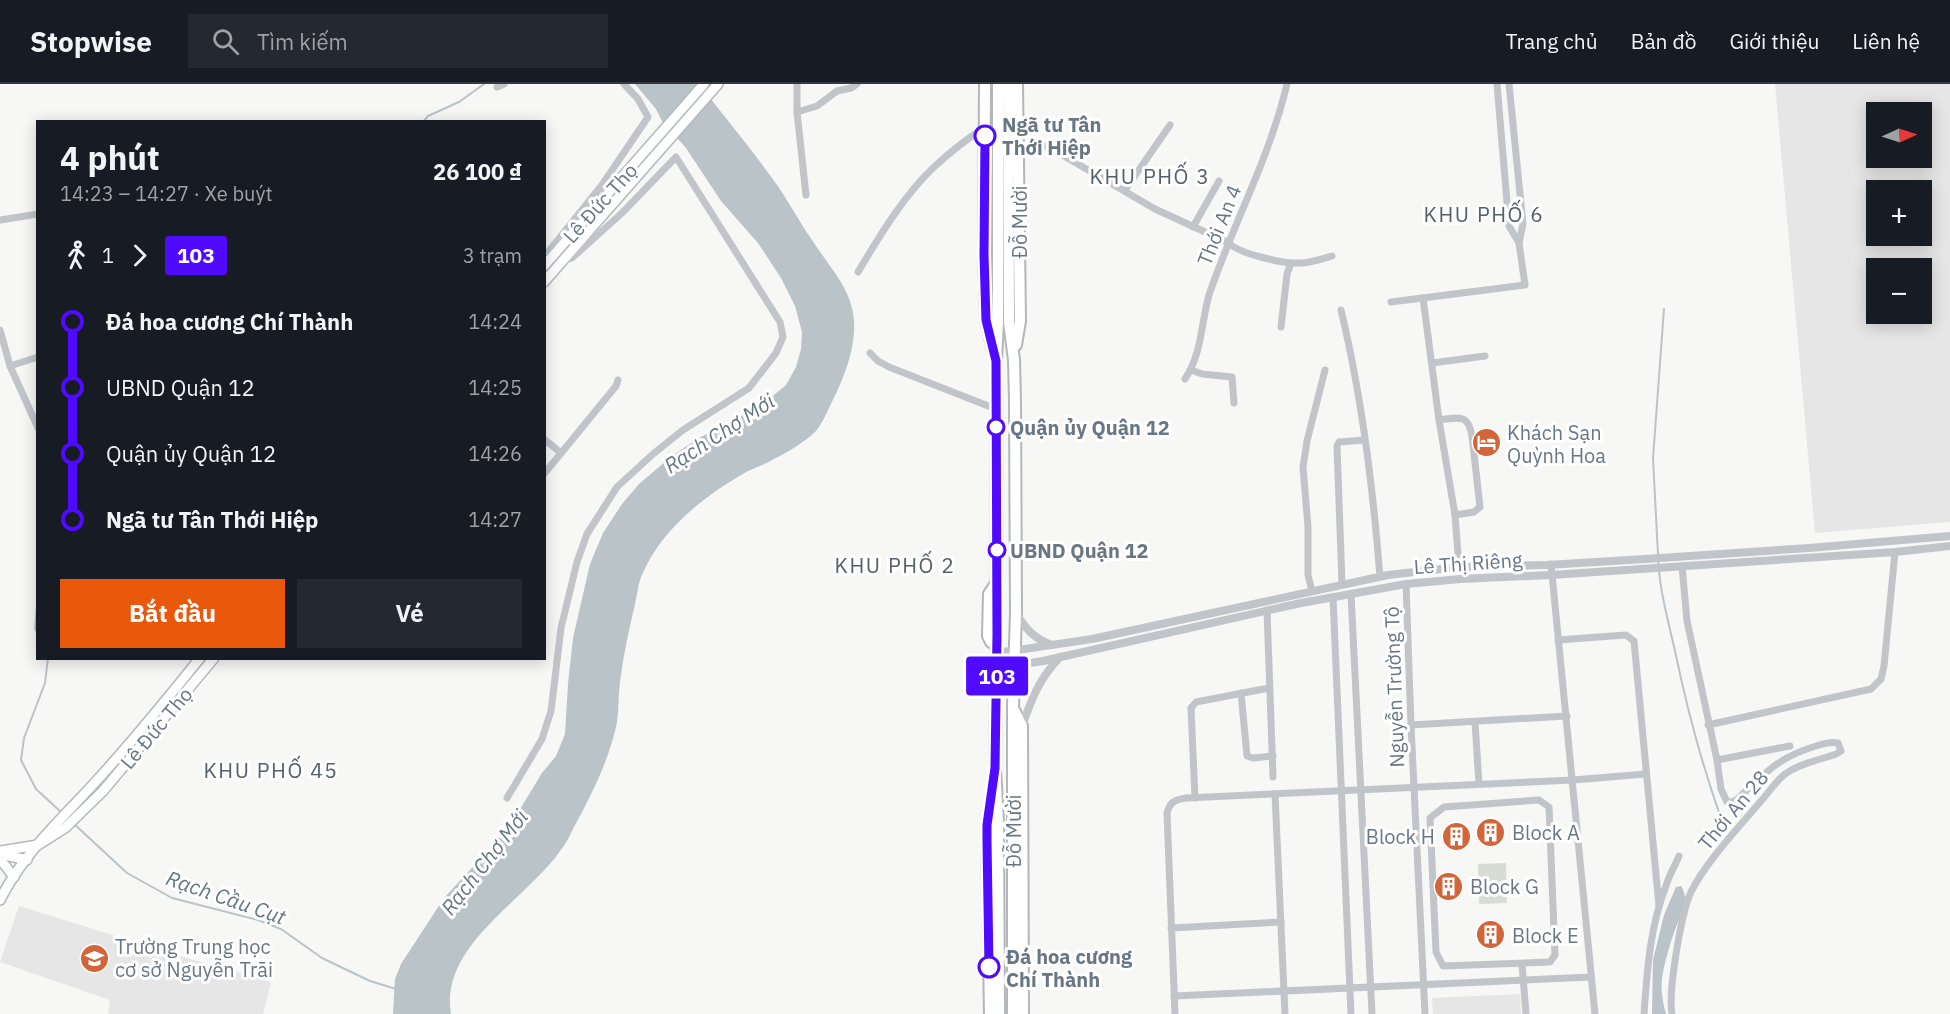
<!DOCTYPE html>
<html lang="vi">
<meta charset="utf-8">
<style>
body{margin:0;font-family:"IBM Plex Sans",sans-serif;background:#242831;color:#f1f3f6;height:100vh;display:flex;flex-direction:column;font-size:22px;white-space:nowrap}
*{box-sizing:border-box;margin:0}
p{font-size:20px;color:#9ea1a6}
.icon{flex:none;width:33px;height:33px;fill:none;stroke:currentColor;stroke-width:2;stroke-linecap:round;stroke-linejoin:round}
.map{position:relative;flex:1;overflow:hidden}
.sheet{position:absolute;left:36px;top:36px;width:510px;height:540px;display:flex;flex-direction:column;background:#171b24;border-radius:0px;box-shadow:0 3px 15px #0003}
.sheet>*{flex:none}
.badge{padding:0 12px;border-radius:4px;font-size:21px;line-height:39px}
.needle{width:39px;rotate:87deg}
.buttons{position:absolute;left:1866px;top:18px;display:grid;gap:12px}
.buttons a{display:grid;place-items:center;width:66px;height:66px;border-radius:0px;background:#171b24;box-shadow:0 3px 15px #0003;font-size:30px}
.map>.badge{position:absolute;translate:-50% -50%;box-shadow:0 0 0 3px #fff}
.legs{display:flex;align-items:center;gap:9px;height:66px;padding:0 24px;font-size:20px}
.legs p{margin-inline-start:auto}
.overview{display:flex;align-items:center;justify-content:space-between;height:102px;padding:0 24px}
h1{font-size:33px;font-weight:700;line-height:45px}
.action{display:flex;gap:12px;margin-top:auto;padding:12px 24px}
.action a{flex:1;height:69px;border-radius:0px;background:#ea580c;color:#fff;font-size:24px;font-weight:700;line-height:69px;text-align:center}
.action a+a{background:#242831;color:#f1f3f6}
ul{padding:0 24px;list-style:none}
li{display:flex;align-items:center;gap:21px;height:66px;font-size:22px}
li i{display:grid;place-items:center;width:9px;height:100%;margin:0 8px;background:currentColor}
li i::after{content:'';width:15px;height:15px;margin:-8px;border:4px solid;border-radius:50%;background:#171b24}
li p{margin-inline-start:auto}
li:first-child i{background:linear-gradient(#0000 50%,currentColor 0)}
li:last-child i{background:linear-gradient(currentColor 50%,#0000 0)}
header{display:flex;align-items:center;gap:36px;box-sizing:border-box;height:84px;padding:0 30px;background:#171b24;border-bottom:2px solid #363941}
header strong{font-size:28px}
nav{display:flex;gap:33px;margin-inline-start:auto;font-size:21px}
.search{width:420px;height:54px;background:#242831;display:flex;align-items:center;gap:15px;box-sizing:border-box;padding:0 21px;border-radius:0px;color:#9ea1a6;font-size:22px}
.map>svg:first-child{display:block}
.built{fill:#e5e6e5;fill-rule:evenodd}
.green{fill:#d7dcd4}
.water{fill:#bac3c8}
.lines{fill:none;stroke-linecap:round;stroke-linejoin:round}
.stream{stroke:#bac3c8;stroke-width:2}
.secondary-casing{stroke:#b4b8bc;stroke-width:12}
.trunk-casing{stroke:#b4b7ba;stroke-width:14}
.minor{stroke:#c1c4c8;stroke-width:7}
.tertiary{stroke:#c1c4c8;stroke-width:8}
.secondary{stroke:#fff;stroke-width:9}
.trunk{stroke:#fff;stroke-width:10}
.line-1-casing{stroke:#fff;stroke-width:14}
.line-1{stroke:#4f0aff;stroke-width:9}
.stop-1-dot{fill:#fff;stroke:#4f0aff;stroke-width:3}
.labels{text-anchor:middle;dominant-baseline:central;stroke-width:6;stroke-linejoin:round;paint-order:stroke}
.stop-label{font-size:20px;font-weight:bold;fill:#697683;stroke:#fff;text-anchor:start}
.street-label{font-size:20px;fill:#697683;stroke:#fff}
.poi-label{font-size:20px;fill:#697683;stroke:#fff;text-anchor:start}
.neighbourhood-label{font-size:21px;letter-spacing:1.5px;fill:#566068;stroke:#fff}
.water-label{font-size:21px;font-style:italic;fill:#65767f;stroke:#fff}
</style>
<header>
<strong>Stopwise</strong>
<div class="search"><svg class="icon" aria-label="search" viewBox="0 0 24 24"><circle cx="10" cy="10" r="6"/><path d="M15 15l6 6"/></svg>Tìm kiếm</div>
<nav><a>Trang chủ</a><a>Bản đồ</a><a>Giới thiệu</a><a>Liên hệ</a></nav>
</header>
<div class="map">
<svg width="1950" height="930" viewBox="0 0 1950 930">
<rect width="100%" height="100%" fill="#f7f7f5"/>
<g class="built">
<path d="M1775 0H1950V438L1815 449ZM1876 28H1922V74H1876ZM1876 106H1922V152H1876ZM1876 184H1922V230H1876Z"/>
<polygon points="19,822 180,872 271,898 263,930 108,930 110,916 0,878"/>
<polygon points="1520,910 1521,930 1433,930 1432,914"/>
</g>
<polygon class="green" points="1506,779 1507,819 1479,820 1478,780"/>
<g class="water">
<path d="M635 0H699C723 31 749 62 772 94 787 114 798 136 812 156 826 178 846 199 852 224 860 257 844 294 830 322 826 330 822 340 816 347 805 358 788 368 774 375 766 380 757 383 748 387 704 412 661 445 641 493 638 501 637 511 635 520 629 546 623 572 620 598 618 611 619 625 617 638 610 674 592 710 574 743 570 751 566 760 560 767 525 817 439 862 451 930H393L395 895 401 880 444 814 508 745 542 689 556 672 565 650 568 600 573 554 590 480 603 449 622 420 639 400 673 371 699 354 762 321 786 301 796 283 801 265 802 248 795 222 781 194 758 159 721 117 686 64 662 37 656 25Z"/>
<path d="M1681 802C1691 818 1680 831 1675 846 1670 859 1666 874 1663 888 1660 903 1662 915 1666 930H1652L1653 876 1664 831 1676 803Z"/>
</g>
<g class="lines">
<g class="stream">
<polyline points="423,38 428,32 459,18 484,0"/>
<polyline points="1658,471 1653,374 1664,225"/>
<path d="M1658 476C1660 508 1668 536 1675 567 1687 625 1702 681 1722 737"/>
<polyline points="38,508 35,545 38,550"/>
<polyline points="48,574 45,599 24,654 21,676 36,705 62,729"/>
<polyline points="73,739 127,789 172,814 258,836 281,845 322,874 370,897 396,905"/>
</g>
<defs>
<g id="secondary">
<polyline points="544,182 704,0"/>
<polyline points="544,198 718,0"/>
<polyline points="0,767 38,761 65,744 103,707 214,574"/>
<polyline points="0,770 27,776"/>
<polyline points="0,775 14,793"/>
<path d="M0 816C21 773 57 739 89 705 128 663 164 619 200 574"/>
</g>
<g id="trunk">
<polyline points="985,0 984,171 986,236 993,266"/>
<polyline points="998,0 998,238 996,277 997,550 995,684 998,738 999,930"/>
<polyline points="1008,0 1009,238 1014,276 1015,317 1016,529 1013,623 1013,930"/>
<polyline points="1016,261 1020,237 1017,0"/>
<polyline points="997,498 989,510 988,552 991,558 997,560"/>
<polyline points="1014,626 1022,642 1023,930"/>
<polyline points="990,930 987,757 992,708"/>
</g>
</defs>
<use href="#secondary" class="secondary-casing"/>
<use href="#trunk" class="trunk-casing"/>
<g class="minor">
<polyline points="797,0 797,28 806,111"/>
<polyline points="1497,0 1509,142 1519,159"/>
<polyline points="497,3 504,0"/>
<polyline points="797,28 817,22 837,7 851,4 857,0"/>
<path d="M1019 62 1032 64 1047 62 1155 125 1229 159C1239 170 1285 180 1300 179 1311 179 1322 175 1332 172"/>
<polyline points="1125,106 1170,41"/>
<polyline points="0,136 38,130"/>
<polyline points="1193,143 1219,97"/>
<polyline points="549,167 602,101 648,33 638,15 624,0"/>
<path d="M858 188C879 153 904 111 934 83 950 68 967 55 985 43"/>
<polyline points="1423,214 1439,336 1455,431 1459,483"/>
<polyline points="1391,218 1525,201 1519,159 1523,140 1509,0"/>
<path d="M1341 226C1362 313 1373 403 1380 493"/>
<polyline points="1281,243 1287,190 1291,179"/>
<polyline points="0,246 10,282 38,344"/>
<polyline points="870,269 878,277 889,283 996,325"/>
<polyline points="1432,279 1485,272"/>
<polyline points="10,282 38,273"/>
<polyline points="1191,286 1202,290 1232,293 1234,319"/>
<path d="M1185 295C1202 270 1201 239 1209 211 1233 140 1270 73 1287 0"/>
<path d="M1439 336C1459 334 1468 329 1472 352L1480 423 1474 428 1455 431"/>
<polyline points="544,355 561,369"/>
<polyline points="544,390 616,302 618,296"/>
<polyline points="1551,480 1595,930"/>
<polyline points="1342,500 1337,362 1339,358 1364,356"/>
<polyline points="1406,500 1411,641 1425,930"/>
<polyline points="1312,507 1308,491 1308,443 1303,383 1307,357 1325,286"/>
<polyline points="1351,510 1372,930"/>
<polyline points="1333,513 1351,930"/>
<polyline points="1267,526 1273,693"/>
<polyline points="1558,556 1626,551 1634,557 1659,822"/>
<polyline points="1241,609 1247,672 1253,674 1273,672"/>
<polyline points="1475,638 1479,700"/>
<polyline points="1411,641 1567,632"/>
<polyline points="1708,641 1871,605 1881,595 1884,582 1895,468"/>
<polyline points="1717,676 1790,662"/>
<polyline points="1275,710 1285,930"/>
<polyline points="507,714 542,655 551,627 561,544 577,478 587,450 617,403 653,370 683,346 749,304 776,269 783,253 780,238 676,73 622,129 572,174 564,176"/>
<polyline points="1195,714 1191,624 1196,618 1269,604"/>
<polygon points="1539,716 1549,723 1555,871 1550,878 1443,882 1436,868 1430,734 1444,723"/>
<polyline points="1171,844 1281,838"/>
<polyline points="1522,880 1526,930"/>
<polyline points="1174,912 1591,893"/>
<path d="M1175 930 1167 729C1170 718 1174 716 1186 714L1573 696 1646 690"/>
<path d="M1644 930C1647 887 1650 842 1666 802 1669 791 1675 782 1679 772"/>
<path d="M1672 930C1668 908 1681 829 1691 808 1705 779 1740 742 1761 717 1769 708 1776 697 1785 690 1800 679 1820 676 1836 670L1841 667 1838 659C1830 657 1823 660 1816 662 1783 672 1770 684 1746 707 1740 712 1736 719 1727 718L1721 705 1717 676 1687 537 1682 482"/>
</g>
<g class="tertiary">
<path d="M1016 529C1026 545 1034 555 1052 561"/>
<polyline points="997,569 1092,555 1388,491 1459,483 1547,481 1645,475 1809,464 1950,452"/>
<polyline points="997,584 1043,577 1301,519 1406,500 1460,495 1551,491 1895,468 1950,462"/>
<path d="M1022 642C1032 614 1039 595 1060 573"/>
</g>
<use href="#secondary" class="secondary"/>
<use href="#trunk" class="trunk"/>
</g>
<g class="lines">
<defs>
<polyline id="line-1" points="985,52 984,171 986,236 996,277 997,550 995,684 987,741 987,757 989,883"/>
</defs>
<use href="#line-1" class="line-1-casing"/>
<use href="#line-1" class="line-1"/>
</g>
<defs>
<symbol id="hotel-disc" viewBox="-11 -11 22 22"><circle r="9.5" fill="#d1663a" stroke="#fff"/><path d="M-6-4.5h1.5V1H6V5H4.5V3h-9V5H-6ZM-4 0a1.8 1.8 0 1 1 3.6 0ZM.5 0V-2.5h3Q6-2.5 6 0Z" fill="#fff"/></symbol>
<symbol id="building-disc" viewBox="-11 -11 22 22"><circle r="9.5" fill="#d1663a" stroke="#fff"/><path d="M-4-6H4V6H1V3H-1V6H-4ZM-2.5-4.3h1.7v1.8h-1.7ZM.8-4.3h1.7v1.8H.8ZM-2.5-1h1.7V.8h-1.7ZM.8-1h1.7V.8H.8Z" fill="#fff"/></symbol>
<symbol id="school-disc" viewBox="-11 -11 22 22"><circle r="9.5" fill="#d1663a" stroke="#fff"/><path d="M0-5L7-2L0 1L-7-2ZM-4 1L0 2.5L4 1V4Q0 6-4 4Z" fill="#fff"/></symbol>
</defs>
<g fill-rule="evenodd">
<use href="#hotel-disc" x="1470" y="342" width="33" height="33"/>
<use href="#building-disc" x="1474" y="732" width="33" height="33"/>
<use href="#building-disc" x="1440" y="736" width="33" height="33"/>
<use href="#building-disc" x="1432" y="786" width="33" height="33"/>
<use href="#building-disc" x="1474" y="834" width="33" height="33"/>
<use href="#school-disc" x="78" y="858" width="33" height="33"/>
</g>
<g class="stop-1-dot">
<circle cx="985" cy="52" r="10"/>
<circle cx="996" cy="343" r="8"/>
<circle cx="997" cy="466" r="8"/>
<circle cx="989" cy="883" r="10"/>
</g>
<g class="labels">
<g class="stop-label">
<text x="1002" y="40">Ngã tư Tân<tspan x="1002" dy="23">Thới Hiệp</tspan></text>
<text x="1010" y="343">Quận ủy Quận 12</text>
<text x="1010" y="466">UBND Quận 12</text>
<text x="1006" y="872">Đá hoa cương<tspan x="1006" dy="23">Chí Thành</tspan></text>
</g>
<g class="street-label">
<text transform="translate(600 119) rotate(-48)">Lê Đức Thọ</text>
<text transform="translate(1019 138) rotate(-90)">Đỗ Mười</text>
<text transform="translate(1219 141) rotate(-68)">Thới An 4</text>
<text transform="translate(1468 479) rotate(-4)">Lê Thị Riêng</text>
<text transform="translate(1394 603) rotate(-92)">Nguyễn Trường Tộ</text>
<text transform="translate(156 644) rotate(-50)">Lê Đức Thọ</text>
<text transform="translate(1733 726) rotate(-50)">Thới An 28</text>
<text transform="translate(1013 747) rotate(-90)">Đỗ Mười</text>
</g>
<g class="poi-label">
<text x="1507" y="348">Khách Sạn<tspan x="1507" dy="23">Quỳnh Hoa</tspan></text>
<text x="1512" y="748">Block A</text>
<text x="1435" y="752" text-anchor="end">Block H</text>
<text x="1470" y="802">Block G</text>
<text x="1512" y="851">Block E</text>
<text x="115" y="862">Trường Trung học<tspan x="115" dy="23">cơ sở Nguyễn Trãi</tspan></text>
</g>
<g class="neighbourhood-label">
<text x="1150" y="92">KHU PHỐ 3</text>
<text x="1484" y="130">KHU PHỐ 6</text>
<text x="895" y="481">KHU PHỐ 2</text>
<text x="271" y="686">KHU PHỐ 45</text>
</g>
<g class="water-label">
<text transform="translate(719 349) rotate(-33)">Rạch Chợ Mới</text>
<text transform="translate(484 778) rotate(-52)">Rạch Chợ Mới</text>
<text transform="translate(226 813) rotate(19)">Rạch Cầu Cụt</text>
</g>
</g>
</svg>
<div class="buttons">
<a><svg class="needle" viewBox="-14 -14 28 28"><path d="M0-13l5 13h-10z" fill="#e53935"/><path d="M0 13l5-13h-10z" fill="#9ea1a6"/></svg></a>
<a>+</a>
<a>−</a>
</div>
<b class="badge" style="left:997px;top:592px;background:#4f0aff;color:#fff">103</b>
<section class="sheet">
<div class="overview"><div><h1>4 phút</h1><p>14:23 – 14:27 · Xe buýt</p></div><b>26 100 ₫</b></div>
<div class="legs"><svg class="icon" aria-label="walk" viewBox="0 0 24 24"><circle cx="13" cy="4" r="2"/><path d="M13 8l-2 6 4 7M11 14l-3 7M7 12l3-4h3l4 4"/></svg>1<svg class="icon" aria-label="forward" viewBox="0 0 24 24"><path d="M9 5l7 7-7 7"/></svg><b class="badge" style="background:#4f0aff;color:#fff">103</b><p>3 trạm</p></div>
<ul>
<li><i style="color:#4f0aff"></i><b>Đá hoa cương Chí Thành</b><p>14:24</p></li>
<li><i style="color:#4f0aff"></i><span>UBND Quận 12</span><p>14:25</p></li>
<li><i style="color:#4f0aff"></i><span>Quận ủy Quận 12</span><p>14:26</p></li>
<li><i style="color:#4f0aff"></i><b>Ngã tư Tân Thới Hiệp</b><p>14:27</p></li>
</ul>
<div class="action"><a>Bắt đầu</a><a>Vé</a></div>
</section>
</div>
